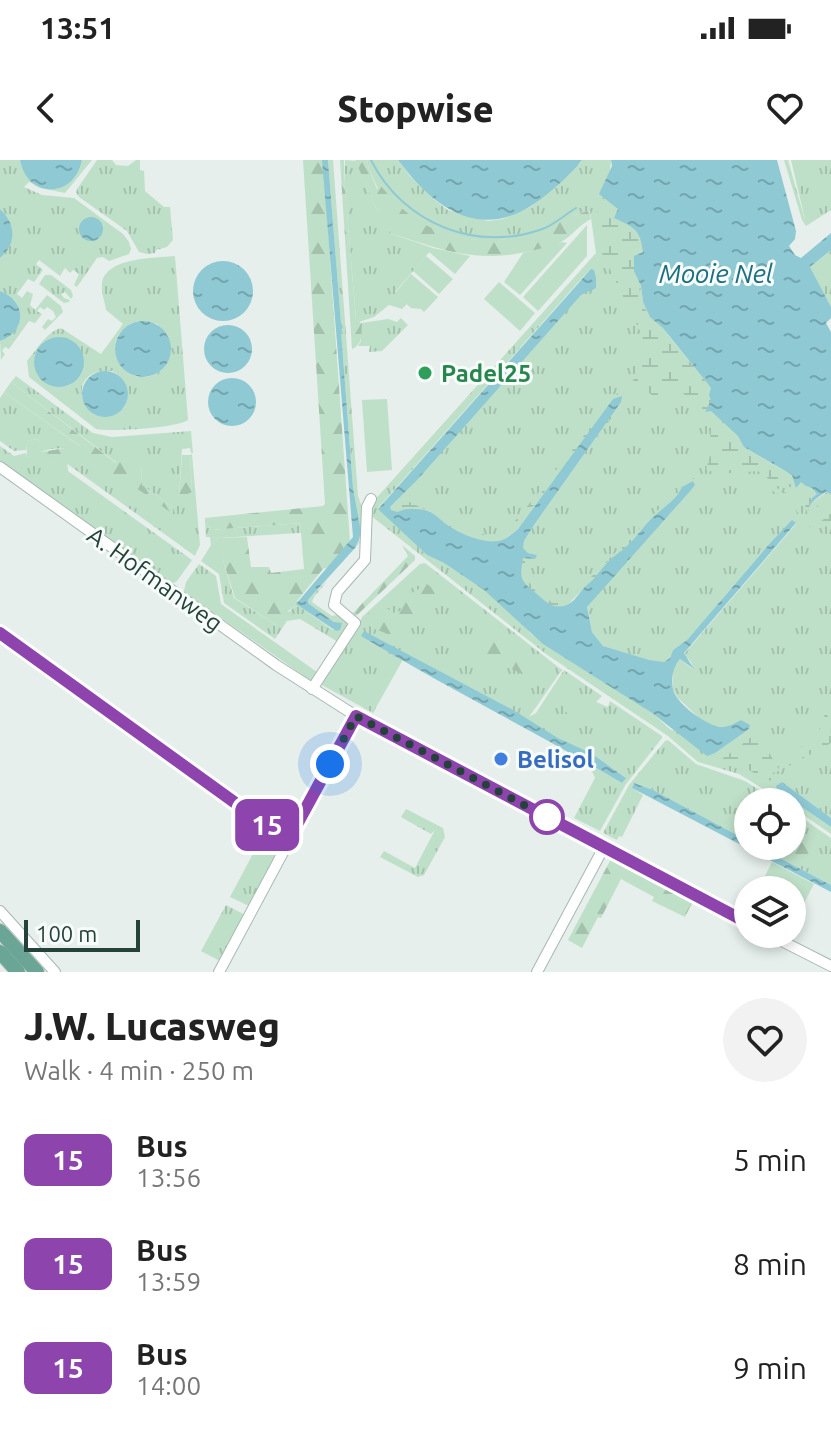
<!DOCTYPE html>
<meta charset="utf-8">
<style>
body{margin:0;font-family:Ubuntu,sans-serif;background:#f2f2f2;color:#222;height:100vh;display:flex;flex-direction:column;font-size:30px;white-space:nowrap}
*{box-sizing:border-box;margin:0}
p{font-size:26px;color:#767676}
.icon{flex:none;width:44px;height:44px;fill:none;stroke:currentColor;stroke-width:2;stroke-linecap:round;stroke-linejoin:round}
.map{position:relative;height:812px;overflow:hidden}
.drawer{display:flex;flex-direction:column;background:#fff;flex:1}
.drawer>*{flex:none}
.badge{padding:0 16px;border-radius:12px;font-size:28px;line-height:52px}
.controls{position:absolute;left:734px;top:628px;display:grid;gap:16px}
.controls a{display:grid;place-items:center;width:72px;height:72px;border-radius:50%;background:#fff;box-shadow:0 4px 12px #0003;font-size:40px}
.scale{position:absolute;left:24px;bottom:20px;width:116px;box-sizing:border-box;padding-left:8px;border:4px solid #24423a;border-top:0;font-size:22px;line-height:28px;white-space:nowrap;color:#24423a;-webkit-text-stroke:6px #f7fbf9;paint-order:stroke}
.you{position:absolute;width:40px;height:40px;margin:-20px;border:6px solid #fff;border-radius:50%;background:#1a73e8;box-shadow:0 0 0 12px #1a73e833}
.map>.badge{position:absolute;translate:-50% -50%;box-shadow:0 0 0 4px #fff}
.round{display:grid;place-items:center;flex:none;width:84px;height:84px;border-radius:42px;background:#f2f2f2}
.head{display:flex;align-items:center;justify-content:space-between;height:136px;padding:0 24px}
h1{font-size:38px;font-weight:800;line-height:60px}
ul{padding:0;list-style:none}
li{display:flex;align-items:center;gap:24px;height:104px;padding:0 24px}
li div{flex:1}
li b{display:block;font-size:30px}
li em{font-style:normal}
li .badge{min-width:88px;font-weight:700;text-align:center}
.status{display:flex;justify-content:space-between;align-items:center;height:56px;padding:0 40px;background:#fff;direction:ltr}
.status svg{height:22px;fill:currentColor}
header{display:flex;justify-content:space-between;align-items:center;height:104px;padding:0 24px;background:#fff;font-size:36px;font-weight:800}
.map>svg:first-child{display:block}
.grass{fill:url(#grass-tufts);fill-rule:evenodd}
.forest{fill:url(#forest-firs)}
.wetland{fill:url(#wetland-marsh)}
.pitch{fill:#bfe0c8}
.water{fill:url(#water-ripples)}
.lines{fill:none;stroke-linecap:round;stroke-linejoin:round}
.stream{stroke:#8ec9d4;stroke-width:2}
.minor-casing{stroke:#a8b8b2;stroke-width:12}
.major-casing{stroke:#c2cac8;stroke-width:16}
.minor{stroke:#fff;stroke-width:10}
.major{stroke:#6aa596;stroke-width:14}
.line-casing{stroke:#fff;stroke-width:18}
.line{stroke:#8e44ad;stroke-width:12}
.walk{stroke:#24423a;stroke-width:8;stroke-dasharray:0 14.4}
.leisure-dot{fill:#2e9e5b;stroke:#f7fbf9;stroke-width:3}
.shop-dot{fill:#3f7fe0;stroke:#f7fbf9;stroke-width:3}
.stop-dot{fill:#fff;stroke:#8e44ad;stroke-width:4}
.labels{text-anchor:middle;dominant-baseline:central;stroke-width:6;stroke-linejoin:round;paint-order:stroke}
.leisure-label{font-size:24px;font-weight:bold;fill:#27864d;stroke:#f7fbf9;text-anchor:start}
.street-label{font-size:24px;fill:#24423a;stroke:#f7fbf9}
.shop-label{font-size:24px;font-weight:bold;fill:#366cbe;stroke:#f7fbf9;text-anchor:start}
.water-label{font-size:26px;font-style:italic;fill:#1c6f80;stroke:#f7fbf9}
</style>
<div class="status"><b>13:51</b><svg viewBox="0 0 49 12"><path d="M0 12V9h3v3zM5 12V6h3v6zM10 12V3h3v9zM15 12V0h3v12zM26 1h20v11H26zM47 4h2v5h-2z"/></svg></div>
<header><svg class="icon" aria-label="back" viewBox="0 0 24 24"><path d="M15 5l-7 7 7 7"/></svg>Stopwise<svg class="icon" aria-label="heart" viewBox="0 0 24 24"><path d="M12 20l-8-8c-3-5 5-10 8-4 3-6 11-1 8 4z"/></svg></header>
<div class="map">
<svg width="831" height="812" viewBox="0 0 831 812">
<defs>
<pattern id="grass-tufts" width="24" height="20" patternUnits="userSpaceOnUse" patternTransform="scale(2)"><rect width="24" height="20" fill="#bfe0c8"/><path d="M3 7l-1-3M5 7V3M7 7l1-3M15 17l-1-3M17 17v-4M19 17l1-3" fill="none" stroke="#a4c1ad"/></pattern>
<pattern id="forest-firs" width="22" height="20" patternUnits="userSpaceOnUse" patternTransform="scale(2)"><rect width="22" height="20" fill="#bfe0c8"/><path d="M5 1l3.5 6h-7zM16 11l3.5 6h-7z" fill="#a4c1ad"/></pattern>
<pattern id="wetland-marsh" width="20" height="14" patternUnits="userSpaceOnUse" patternTransform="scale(2)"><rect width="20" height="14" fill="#bfe0c8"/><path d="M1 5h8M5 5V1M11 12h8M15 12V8" fill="none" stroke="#a4c1ad"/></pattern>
<pattern id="water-ripples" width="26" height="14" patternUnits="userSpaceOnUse" patternTransform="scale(2)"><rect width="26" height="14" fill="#8ec9d4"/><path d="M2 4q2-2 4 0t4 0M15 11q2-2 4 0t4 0" fill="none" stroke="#74a5ad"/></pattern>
</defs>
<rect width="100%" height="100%" fill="#e6efeb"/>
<g class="grass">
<path d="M0 0H20C28 38 76 39 82 0H92L65 33 40 28 29 22 24 27 42 35 74 38 123 74 129 82 131 89 129 94 109 101 103 97 97 98 77 127 74 125 79 114 73 110 70 113 65 108 60 116 39 100 36 104 43 110 34 122 28 119 17 134 22 138 27 131 33 134 30 145 35 150 47 135 61 146 63 152 45 170 42 167 48 159 52 161 56 157 53 151 47 147 44 150 40 147 37 151 42 154 35 163 29 161 9 189 5 187 2 191 5 194 1 200 0 181C27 170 27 141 0 131V98C16 84 16 63 0 49Z"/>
<polygon points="97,0 112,0 116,5 128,6 136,0 140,0 140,10 144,11 145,31 164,47 170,47 173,80 167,87 156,90 155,93 147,94 139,92 127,71 79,37 76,33 77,29"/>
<polygon points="328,0 333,0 358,336 363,350 362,380 355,388 360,380 361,371 353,328 341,171 343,167 341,164"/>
<polygon points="345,0 356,1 376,48 392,61 389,73 433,88 395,132 407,144 402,149 389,145 374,157 359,162 356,159 345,29"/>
<path d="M367 0H398L410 16 436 41 448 50 488 61 503 59 532 46 579 4 582 0H611L607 42 643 88V92L637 94 634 110 641 126 643 142 744 287 801 321 811 343 827 332 831 334V658L782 623 777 630 831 667V674L792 647V642H784L739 614 698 602 668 576 546 494 370 355 371 344 596 93 590 51C580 51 567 59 558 66 557 67 549 73 548 73 541 76 531 76 524 77 464 87 419 75 381 27L378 29 369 9ZM590 109C525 189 463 274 390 347L391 350 496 381 503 380 518 369 613 239 621 242 534 365 524 381 522 388 528 393 536 395 523 397 521 420 525 426 555 446 567 445 627 387 655 355 664 349 680 333 587 447 592 472 603 486 649 501 664 502 670 498 673 490 687 480 771 382 792 361 796 364 684 494 691 502 693 509 680 499 673 507V530L678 538 700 559 712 566 749 569 743 573 671 570 652 553 531 474 519 460 484 430 444 403 427 395 378 348Z"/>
<polygon points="784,0 788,0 806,64 791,0 831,0 831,50 806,66 802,60"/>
<polygon points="831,90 831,148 810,107"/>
<path d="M175 96 188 260C176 268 112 272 96 269L29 217 27 201C37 190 46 172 61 168L101 194 123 164 106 150C105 142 101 133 102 125 103 97 156 98 175 96ZM138 161 157 164 168 176C169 184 171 194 168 201 166 206 164 208 160 211 127 236 90 177 138 161ZM56 178 70 180 83 209C62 256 3 196 56 178ZM112 211C127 219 132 232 124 248L99 256C83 249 73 226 92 214 97 211 106 212 112 211Z"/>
<polygon points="45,115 51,115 71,130 73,136 71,139 65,132 61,134 64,138 70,140 69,142 64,143 39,124"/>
<polygon points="401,158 408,165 382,191 369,192 370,186 358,186 361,181 361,163 388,159 397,162"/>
<polygon points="16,216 93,273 112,277 191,271 193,293 191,293 190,288 182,289 179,337 192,332 190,295 192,294 200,385 195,396 66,303 64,288 51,289 40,292 38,279 27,281 26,290 14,291 0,281 0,238 4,232 173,353 173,347 142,325 141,304 135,299 117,303 11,222"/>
<polygon points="0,286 14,296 26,293 27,296 53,303 69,323 68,311 192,400 177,421 172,424 0,302"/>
<polygon points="205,362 211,370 301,363 299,373 218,378 213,383 219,387 234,438 276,465 295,446 300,447 333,470 340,470 334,462 308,443 308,440 328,420 314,437 312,442 332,456 341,454 349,463 348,467 338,482 300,459 287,461 275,479 224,443 219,414 201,401 211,385 210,377 206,377"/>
<polygon points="425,403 562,510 529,557 536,553 564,510 602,536 596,542 608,547 610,541 662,576 662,578 626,624 600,671 574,658 595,618 592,611 587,608 589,604 622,623 625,617 591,593 558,578 406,494 373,553 320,524 363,456 420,404"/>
<polygon points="199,404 216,416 221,444 317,512 311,521 184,432 186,422"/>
<polygon points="668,580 696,604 745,621 778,642 748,642 748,681 653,630 634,623 632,628 643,635 622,677 619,676 617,680 603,673 629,625 665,581"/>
<polygon points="406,649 443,668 445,677 424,715 418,717 380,697 384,691 415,708 435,670 431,674 401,657"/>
<polygon points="792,651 831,678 831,725 757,686 792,686"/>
<polygon points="266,669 279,681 280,686 249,746 230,737"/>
<polygon points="772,702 814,724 792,766 792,730 758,730"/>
<polygon points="226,745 245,755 220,801 201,791"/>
</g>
<g class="forest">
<polygon points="303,0 323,0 350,382 331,406 323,409 297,441 301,445 300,447 295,446 288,451 291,454 276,465 235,438 219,388 213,383 218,378 247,377 251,407 269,407 271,413 304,409 301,373 299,373 301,363 211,370 205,362 205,358 323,346 325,344"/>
<path d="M340 0H344L345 29 356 159 362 164C361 175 363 184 352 189Z"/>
<path d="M355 0H367L369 9 377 29 381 26C417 72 462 87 520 77 532 75 546 76 555 68L554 61 561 55 568 58 589 50 591 59C579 65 572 76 561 82 552 87 541 89 531 91 474 104 441 89 389 73L391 61 376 48Z"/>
<polygon points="11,222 116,303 135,298 141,303 142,325 173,347 173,354 132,325 114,328 83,306 80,286 4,232"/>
<polygon points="38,279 41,292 65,288 70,324 56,314 53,303 42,302 27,296 26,281"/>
<polygon points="182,295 190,295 192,332 179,338"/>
<polygon points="402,385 415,396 415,400 355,457 352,454 408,396"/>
<path d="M427 424 435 430 438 436 428 462 424 467H420L415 461 409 460 403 465 404 472 400 477C392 477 388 474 380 471 359 463 362 457 378 444L383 445 393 453 400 451 410 434Z"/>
<path d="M497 468 523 491 526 497V506L529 508 551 510C551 517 548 521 542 524L485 496 482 491 483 481 492 469Z"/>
<polygon points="562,527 582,539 584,546 568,556 558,531"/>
<polygon points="792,674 803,677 820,690 797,697 779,686 792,686"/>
<polygon points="611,699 693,741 685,757 652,741 654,737 621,719 601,758 598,757 582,788 568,780"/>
</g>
<g class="wetland">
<path d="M605 37 614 38 635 64 645 91 635 95 641 141 648 154 658 158 669 176 711 228V241L707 249H700C682 231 680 225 656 238L633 221 646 188 641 173 600 89 596 67 599 40Z"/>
<polygon points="621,229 625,233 625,238 597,279 595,268 557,317 551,321 540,340 526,352 518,365 512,369 513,373 497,383 481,382 425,359 416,348 404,350 401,352 388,349 401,338 445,359 493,378 497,378 518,358"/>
<path d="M711 251 737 268 744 287 773 306 794 315 797 320 794 329 784 324 773 322 758 311 717 314 706 309C716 281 710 278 705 252Z"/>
<path d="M694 318 697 326 691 334 694 325C679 327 674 341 663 350 657 356 654 355 650 364 643 368 640 374 632 379V385L606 403 599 414 577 433 570 443 559 450 549 448 521 426V398L525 397C525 398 525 410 525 411 528 428 548 446 565 443L686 322Z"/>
<path d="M757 319 795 337C800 355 810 371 829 376L830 380 804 362 792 344 787 338 764 327 755 323 722 324 709 322 710 320 724 323Z"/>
<polygon points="801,321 806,326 812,327 817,334 812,338 808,351 811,353 819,344 819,359 823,360 826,355 831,354 831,369 812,359 808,354 798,323"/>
<path d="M821 547C831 555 831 569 831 583L785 608 777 595 790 588 812 585 825 558Z"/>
<polygon points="757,573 780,611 768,614 775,618 769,621 747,609 722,599"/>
</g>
<g class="pitch">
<polygon points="587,65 587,96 538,151 523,137"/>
<polygon points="562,82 567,83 520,135 504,122 523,93 547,87"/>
<polygon points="433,88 470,96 455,114 429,92"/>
<polygon points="426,96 453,119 439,134 413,111"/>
<polygon points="411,114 438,137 424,152 421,149 411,148 395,133"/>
<polygon points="499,122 535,153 520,171 484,139"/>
<polygon points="387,239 392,310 367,312 362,240"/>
</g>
<g class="water">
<path d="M20 0H82C75 39 27 39 20 0Z"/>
<polygon points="322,0 328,0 341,163 343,167 341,171 353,328 361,371 359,380 355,388 308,440 308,443 334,462 342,463 340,470 336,471 296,444 353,377"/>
<path d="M398 0H582C571 14 555 28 541 39 483 83 436 51 398 0Z"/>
<path d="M611 0H777L796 71 795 79 789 86 795 95 801 98 831 73V90L810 107 831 147V158L826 163 831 172V334L826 332C818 337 813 340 808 348L812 338 817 334 812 328 806 326 801 322 796 328 792 315 744 287 738 276 711 251 705 252 711 241 709 235 711 228 663 168 650 157 643 142 641 126 634 111V96L643 92C640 68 633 67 614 58L618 49 599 34 612 6Z"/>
<path d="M0 49C16 63 17 84 0 98Z"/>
<circle cx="91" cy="69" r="12"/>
<circle cx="223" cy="131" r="30"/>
<path d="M591 109 594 110 596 118V128L581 135 418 319 390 347 391 350 398 352C405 348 408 349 416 349 437 350 438 361 454 369 465 376 489 385 502 380 508 378 513 373 518 369L613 239 622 236 621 242 534 365 524 381 523 388 528 393 537 395 535 399 523 398C519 420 521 421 537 434 546 442 551 448 564 446 575 443 579 432 587 425 595 419 600 410 608 402 613 396 621 392 627 386 636 378 643 367 652 358 662 348 676 341 682 327L693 321 695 325 691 330 587 447 592 472 603 486 649 500 664 502 670 498 673 490 687 480 771 382 792 360 796 363 684 493 694 509 680 499C673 506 671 519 673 529 675 543 709 568 723 567 729 567 735 563 741 560L750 565 749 569 715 593 707 596 652 553 543 484 484 430 444 403 427 395 378 349Z"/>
<path d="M0 131C27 141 27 171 0 181Z"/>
<circle cx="143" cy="189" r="28"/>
<circle cx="228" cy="189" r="24"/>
<circle cx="59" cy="202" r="25"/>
<circle cx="105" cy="234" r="23"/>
<circle cx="232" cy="242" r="24"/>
<path d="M364 471 513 550 558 578 591 593 626 618 622 623C536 572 447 528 361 476Z"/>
<polygon points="782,622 831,658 831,667 777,630 776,626"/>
<polygon points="634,623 653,630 748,681 748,686 757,686 831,725 831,732 632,628"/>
</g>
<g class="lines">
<path class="stream" d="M371 0C403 64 478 94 545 68 556 63 566 54 576 48"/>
<defs>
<g id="minor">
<polyline points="0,307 276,505 356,556 748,763"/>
<polyline points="0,473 288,681"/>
<polyline points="312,529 355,463 334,445 337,432 365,400 367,347 371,339"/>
<polyline points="0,751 55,812"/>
<polyline points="768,774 831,806"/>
<polyline points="219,812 356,556"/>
<polyline points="537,812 604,687"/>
</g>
<g id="major">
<polyline points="0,771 37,812"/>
<polyline points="0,792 18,812"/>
</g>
</defs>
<use href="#minor" class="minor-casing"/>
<use href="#major" class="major-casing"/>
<use href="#minor" class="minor"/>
<use href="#major" class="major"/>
</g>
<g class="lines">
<defs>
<polyline id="line" points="0,473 288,681 356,556 748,763"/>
</defs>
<use href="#line" class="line-casing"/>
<use href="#line" class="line"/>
<polyline class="walk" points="330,604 356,556 558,663 547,657"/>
</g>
<circle class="leisure-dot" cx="425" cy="213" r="8"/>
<circle class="shop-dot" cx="501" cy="599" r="8"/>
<circle class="stop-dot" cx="547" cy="657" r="16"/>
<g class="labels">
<g class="leisure-label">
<text x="441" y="213">Padel25</text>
</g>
<g class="street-label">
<text transform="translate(155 419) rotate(36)">A. Hofmanweg</text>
</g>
<g class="shop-label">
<text x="517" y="599">Belisol</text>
</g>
<g class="water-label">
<text x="716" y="113">Mooie Nel</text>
</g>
</g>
</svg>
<div class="controls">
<a><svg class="icon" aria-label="locate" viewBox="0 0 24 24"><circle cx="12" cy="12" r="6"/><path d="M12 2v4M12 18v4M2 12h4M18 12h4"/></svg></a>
<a><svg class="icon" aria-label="layers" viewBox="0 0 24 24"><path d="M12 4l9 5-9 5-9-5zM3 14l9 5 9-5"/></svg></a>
</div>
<div class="scale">100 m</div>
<div class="you" style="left:330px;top:604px"></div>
<b class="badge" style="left:267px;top:665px;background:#8e44ad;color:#fff">15</b>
</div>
<section class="drawer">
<div class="head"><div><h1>J.W. Lucasweg</h1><p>Walk · 4 min · 250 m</p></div><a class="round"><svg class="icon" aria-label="heart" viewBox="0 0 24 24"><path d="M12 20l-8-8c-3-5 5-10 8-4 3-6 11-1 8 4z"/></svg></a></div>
<ul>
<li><span class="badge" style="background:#8e44ad;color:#fff">15</span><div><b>Bus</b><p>13:56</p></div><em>5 min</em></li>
<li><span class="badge" style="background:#8e44ad;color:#fff">15</span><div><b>Bus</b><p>13:59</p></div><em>8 min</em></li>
<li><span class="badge" style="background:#8e44ad;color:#fff">15</span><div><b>Bus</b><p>14:00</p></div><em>9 min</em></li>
</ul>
</section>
